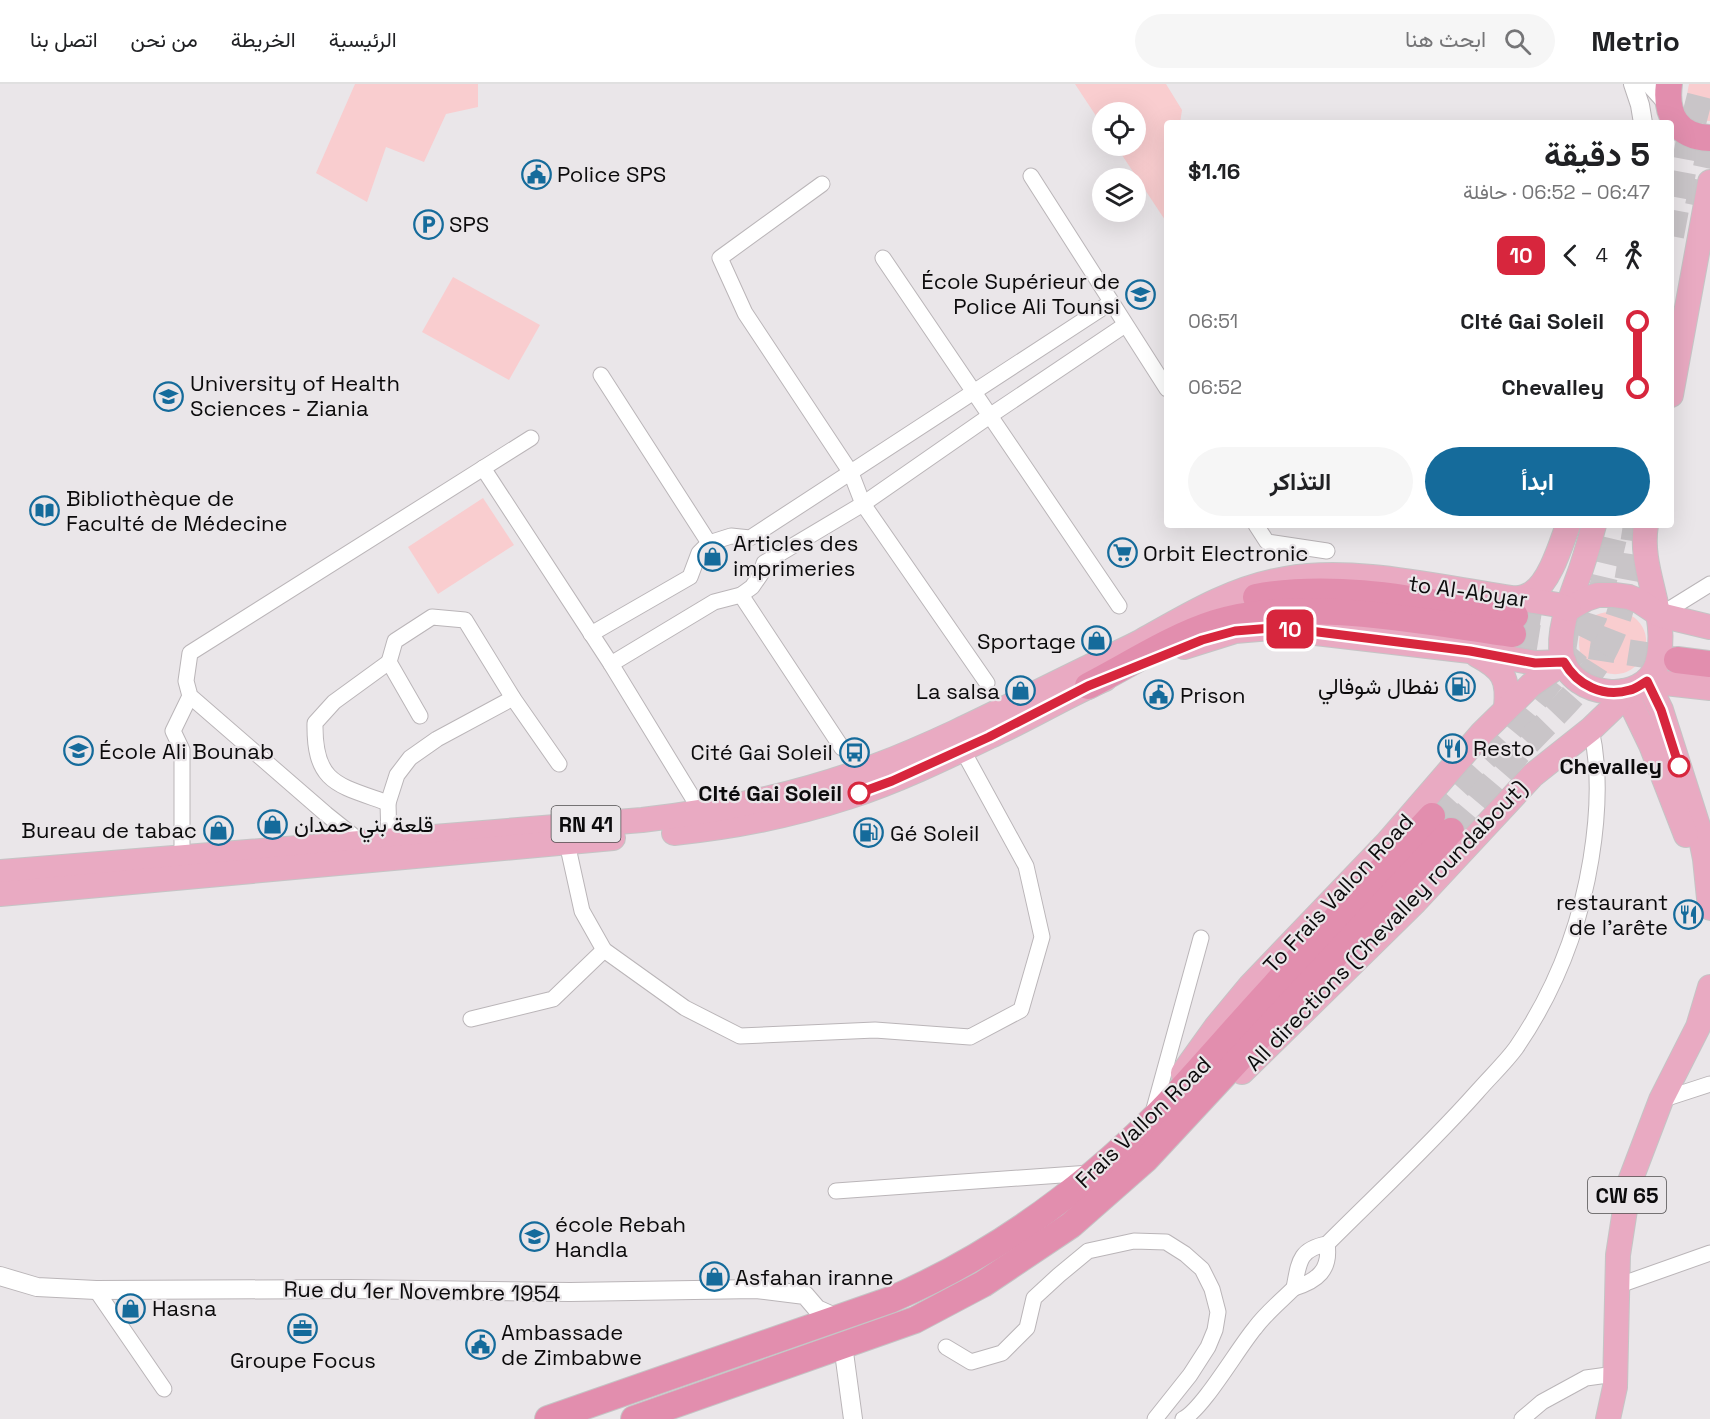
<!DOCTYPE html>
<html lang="ar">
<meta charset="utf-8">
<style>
body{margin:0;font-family:"Space Grotesk",Vazirmatn,sans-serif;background:#f6f6f6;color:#202124;direction:rtl;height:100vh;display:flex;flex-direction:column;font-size:22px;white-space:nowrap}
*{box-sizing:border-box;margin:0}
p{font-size:20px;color:#757577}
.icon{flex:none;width:33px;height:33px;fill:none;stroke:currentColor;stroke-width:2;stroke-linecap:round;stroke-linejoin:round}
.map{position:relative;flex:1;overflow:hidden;direction:ltr}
.side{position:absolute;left:1164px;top:36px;width:510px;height:408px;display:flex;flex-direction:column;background:#fff;border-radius:6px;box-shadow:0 6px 24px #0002;direction:rtl}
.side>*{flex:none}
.badge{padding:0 12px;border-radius:9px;font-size:21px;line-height:39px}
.buttons{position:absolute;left:1092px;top:18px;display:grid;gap:12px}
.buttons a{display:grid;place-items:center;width:54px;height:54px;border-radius:50%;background:#fff;box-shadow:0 6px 24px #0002;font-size:30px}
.map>.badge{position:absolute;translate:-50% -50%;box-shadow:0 0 0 3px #fff}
.legs{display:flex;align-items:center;gap:9px;height:66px;padding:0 24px;font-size:20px}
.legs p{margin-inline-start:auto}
.overview{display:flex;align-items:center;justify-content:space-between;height:102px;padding:0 24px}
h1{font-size:33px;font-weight:700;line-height:45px}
.action{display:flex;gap:12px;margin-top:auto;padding:12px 24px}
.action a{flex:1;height:69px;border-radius:36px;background:#156b9b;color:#fff;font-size:24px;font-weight:700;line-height:69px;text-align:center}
.action a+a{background:#f6f6f6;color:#202124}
ul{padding:0 24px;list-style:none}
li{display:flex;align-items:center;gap:21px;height:66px;font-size:22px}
li i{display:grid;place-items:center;width:9px;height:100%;margin:0 8px;background:currentColor}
li i::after{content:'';width:15px;height:15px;margin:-8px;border:4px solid;border-radius:50%;background:#fff}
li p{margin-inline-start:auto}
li:first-child i{background:linear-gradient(#0000 50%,currentColor 0)}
li:last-child i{background:linear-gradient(currentColor 50%,#0000 0)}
header{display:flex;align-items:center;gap:36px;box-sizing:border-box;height:84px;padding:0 30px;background:#fff;border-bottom:2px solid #e0e0e0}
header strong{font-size:28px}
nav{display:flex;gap:33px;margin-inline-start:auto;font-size:21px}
.search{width:420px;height:54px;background:#f6f6f6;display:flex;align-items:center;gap:15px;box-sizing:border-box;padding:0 21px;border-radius:33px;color:#757577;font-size:22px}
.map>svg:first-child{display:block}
.green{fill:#f9cdcf}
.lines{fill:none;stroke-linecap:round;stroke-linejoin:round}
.trunk-tunnel{stroke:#c9c5c8;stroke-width:26;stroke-dasharray:26 13;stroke-linecap:butt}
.minor-casing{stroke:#bab5b8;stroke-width:17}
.tertiary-casing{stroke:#bab5b8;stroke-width:20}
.primary-casing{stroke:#c5c4c5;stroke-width:26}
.trunk-casing{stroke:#c5c4c5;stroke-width:28}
.minor{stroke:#fff;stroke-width:15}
.tertiary{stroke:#fff;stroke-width:18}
.primary{stroke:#e9aac2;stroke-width:24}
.trunk{stroke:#e28eae;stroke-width:26}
.line-1-casing{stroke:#fff;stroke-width:14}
.line-1{stroke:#d7263d;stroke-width:9}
.stop-1-dot{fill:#fff;stroke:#d7263d;stroke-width:3}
.labels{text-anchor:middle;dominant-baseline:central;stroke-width:4.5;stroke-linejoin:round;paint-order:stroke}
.shield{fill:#eae6e9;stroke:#4f4d4e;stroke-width:1.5}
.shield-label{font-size:21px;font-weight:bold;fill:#0c0b0c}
.poi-label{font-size:22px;fill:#0c0b0c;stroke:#eae6e9;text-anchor:start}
.street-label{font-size:22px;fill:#0c0b0c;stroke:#eae6e9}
.stop-label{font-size:22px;font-weight:bold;fill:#0c0b0c;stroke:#eae6e9;text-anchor:end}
</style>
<header>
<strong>Metrio</strong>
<div class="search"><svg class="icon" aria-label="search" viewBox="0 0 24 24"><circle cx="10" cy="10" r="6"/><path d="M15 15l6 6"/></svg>ابحث هنا</div>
<nav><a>الرئيسية</a><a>الخريطة</a><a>من نحن</a><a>اتصل بنا</a></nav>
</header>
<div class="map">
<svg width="1710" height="1335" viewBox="0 0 1710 1335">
<rect width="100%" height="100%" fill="#eae6e9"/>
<g class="green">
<polygon points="355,0 478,0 478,23 446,30 424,78 386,63 367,118 316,89"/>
<polygon points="1075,0 1166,0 1182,26 1180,39 1167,39 1167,122 1165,136 1116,62 1136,62 1136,28 1102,28 1102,41"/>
<path d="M1689 0H1710V37C1685 37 1685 19 1689 0Z"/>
<polygon points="453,193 540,241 509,296 422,248"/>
<polygon points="483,414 514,461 438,510 408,463"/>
<path d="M1623 528C1664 541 1646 599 1606 589 1600 588 1593 586 1589 582 1573 568 1577 540 1596 531 1604 527 1614 528 1623 528Z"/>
</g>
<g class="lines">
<g class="trunk-tunnel">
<polyline points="1698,122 1710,64"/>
<polyline points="1671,152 1690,51 1703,0"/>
<polyline points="1515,532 1578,542"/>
<polyline points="1513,550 1677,576"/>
<polyline points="1432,732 1508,649 1580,561 1594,533 1599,517 1617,441"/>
<path d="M1451 747C1474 721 1496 693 1520 667 1552 632 1589 602 1609 557 1626 522 1630 479 1636 441"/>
</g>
<defs>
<g id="minor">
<polyline points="1031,92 1167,305"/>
<polyline points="822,100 720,174 745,229 851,389 863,420 987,599"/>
<polyline points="883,174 1119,522"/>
<polyline points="601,291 709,459"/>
<polyline points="483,384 611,580 702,729"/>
<polyline points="1256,441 1267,458 1327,467"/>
<polyline points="741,511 842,664"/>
<polyline points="1660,531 1710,500"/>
<polyline points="591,550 690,493 699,469 709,459 731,452 750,454 1110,219"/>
<polyline points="611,580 714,518 741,511 752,503 761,490 764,479 863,420 991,331 1125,241"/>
<polyline points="420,632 389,578 395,557 432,533 465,536 513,614 559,680"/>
<path d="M388 719C338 701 314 700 315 639L334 618 389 578"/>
<polyline points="389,756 388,719 397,691 410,674 437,655 513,614"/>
<polyline points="361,758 326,730 190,612 186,597 190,569 531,354"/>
<polyline points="567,759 582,827 604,866 685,924 740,952 875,946 970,953 1021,926 1042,853 1026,782 962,665"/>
<polyline points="182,772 182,666 173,647 190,612"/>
<polyline points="471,935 553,915 604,866"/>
<polyline points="1661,1016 1710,1000"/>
<polyline points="1154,1025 1201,854"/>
<polyline points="836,1107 1090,1089"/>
<path d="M1327 1160C1377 1110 1430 1061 1477 1008 1490 993 1505 979 1516 964 1555 907 1580 843 1591 775 1598 732 1601 688 1591 645"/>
<path d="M1327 1160C1331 1186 1317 1197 1294 1204 1299 1178 1299 1165 1327 1160Z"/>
<polyline points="1617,1202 1710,1169"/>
<polyline points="96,1206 164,1305"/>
<polyline points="946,1263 971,1278 1002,1269 1027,1244 1034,1214 1059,1191 1088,1167 1134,1157 1166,1158 1185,1170 1202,1185 1212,1205 1218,1228 1215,1246 1208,1263 1190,1291 1155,1335"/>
<path d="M1183 1335C1203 1325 1238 1264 1255 1244 1266 1229 1281 1217 1294 1204"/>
<polyline points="1522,1335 1542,1318 1586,1294 1615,1290"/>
</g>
<g id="tertiary">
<polyline points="1633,0 1640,21 1643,39"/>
<polyline points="1650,0 1667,19"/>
<polyline points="0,1192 37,1203 96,1206 350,1205 570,1208 756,1205 805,1211 817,1225 837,1234"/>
<polyline points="843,1261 853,1335"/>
</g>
<g id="primary">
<polyline points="1671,311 1710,98"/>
<path d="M1594 441C1590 456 1586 470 1581 485 1572 511 1557 544 1562 573 1571 614 1644 622 1657 580 1671 531 1638 488 1646 441"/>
<path d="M1514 515C1520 514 1527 513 1532 509 1550 498 1561 460 1568 441"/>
<polyline points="1569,525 1586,515 1598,511 1614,511 1629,513 1639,517 1660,531 1710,543"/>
<polyline points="1184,563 1235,547 1273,544 1470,567 1535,579 1564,578"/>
<path d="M1477 571C1503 585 1509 594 1506 624"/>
<polyline points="1647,597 1661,626 1699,745 1705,775 1710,824"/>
<polyline points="1647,597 1710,604"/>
<polyline points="1625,607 1651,661 1686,751"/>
<path d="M674 749C733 743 793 731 848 713 901 696 953 670 1003 646 1037 630 1070 610 1105 595"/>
<path d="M0 788 642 736C722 727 801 710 876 682 950 654 1020 616 1091 582 1108 573 1125 566 1142 557 1188 531 1232 504 1285 495 1362 481 1455 508 1534 517L1558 521 1569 525"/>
<polyline points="0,810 613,754"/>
<polyline points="1242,988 1415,818 1533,691 1591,645 1615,622 1625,607"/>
<polyline points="1183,989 1216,943 1250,902 1387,759 1482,649 1531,601 1564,578"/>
<polyline points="1608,1335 1615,1303 1618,1171 1629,1100 1661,1016 1698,943 1710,903"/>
</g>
<g id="trunk">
<path d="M1669 0C1665 30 1677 53 1710 54"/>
<path d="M1256 513C1341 497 1431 519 1515 532"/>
<polyline points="1677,576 1710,580"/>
<path d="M1088 602C1129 581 1171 553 1215 539 1300 512 1424 538 1513 550"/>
<path d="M548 1335 890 1216C992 1172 1084 1105 1161 1027 1200 986 1236 943 1274 902 1326 844 1380 788 1432 732"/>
<polyline points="634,1335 915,1236 983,1200 1071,1141 1146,1075 1451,747"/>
</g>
</defs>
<use href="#minor" class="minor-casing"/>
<use href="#tertiary" class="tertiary-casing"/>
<use href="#primary" class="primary-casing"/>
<use href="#trunk" class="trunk-casing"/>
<use href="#minor" class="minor"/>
<use href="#tertiary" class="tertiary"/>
<use href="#primary" class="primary"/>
<use href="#trunk" class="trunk"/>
</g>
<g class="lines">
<defs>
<path id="line-1" d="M859 709 892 697 989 653 1088 602 1202 556 1235 547 1273 544 1302 546 1470 567 1535 579 1564 578C1577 601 1603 614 1630 606 1636 605 1642 600 1647 597L1661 626 1679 682"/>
</defs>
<use href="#line-1" class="line-1-casing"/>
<use href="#line-1" class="line-1"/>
</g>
<defs>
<symbol id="civic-ring" viewBox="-11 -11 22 22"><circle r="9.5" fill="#eae6e9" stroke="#156b9b" stroke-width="1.5"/><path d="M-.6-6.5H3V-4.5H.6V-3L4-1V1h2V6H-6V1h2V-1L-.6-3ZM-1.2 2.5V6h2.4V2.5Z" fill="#156b9b"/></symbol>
<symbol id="parking-ring" viewBox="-11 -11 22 22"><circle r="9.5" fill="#eae6e9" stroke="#156b9b" stroke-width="1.5"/><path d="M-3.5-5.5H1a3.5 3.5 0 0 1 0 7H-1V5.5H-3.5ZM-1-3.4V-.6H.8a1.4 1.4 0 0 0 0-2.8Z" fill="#156b9b"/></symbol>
<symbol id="university-ring" viewBox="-11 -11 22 22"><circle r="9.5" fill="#eae6e9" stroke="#156b9b" stroke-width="1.5"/><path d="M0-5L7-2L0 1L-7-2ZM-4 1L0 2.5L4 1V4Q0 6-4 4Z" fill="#156b9b"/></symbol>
<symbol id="library-ring" viewBox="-11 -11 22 22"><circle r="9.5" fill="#eae6e9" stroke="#156b9b" stroke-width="1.5"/><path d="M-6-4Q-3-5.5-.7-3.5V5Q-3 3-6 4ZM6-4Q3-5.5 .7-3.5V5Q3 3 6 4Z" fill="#156b9b"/></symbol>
<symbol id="supermarket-ring" viewBox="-11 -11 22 22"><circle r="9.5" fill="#eae6e9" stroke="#156b9b" stroke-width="1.5"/><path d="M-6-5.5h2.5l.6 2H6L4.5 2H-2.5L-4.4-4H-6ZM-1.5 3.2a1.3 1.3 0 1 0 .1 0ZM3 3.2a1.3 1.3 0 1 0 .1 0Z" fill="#156b9b"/></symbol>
<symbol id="shop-ring" viewBox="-11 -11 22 22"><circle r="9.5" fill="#eae6e9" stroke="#156b9b" stroke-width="1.5"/><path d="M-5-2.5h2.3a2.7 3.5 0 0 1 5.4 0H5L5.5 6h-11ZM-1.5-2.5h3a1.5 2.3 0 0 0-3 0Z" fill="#156b9b"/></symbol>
<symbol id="fuel-ring" viewBox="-11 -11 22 22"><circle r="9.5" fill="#eae6e9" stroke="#156b9b" stroke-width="1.5"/><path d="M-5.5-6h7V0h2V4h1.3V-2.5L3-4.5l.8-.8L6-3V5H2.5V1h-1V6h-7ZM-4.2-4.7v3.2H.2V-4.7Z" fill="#156b9b"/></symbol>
<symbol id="restaurant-ring" viewBox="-11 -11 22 22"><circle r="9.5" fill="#eae6e9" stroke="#156b9b" stroke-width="1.5"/><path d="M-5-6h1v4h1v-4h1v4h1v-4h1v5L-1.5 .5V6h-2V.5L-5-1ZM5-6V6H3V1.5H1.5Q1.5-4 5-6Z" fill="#156b9b"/></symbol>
<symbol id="school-ring" viewBox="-11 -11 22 22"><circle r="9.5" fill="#eae6e9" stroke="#156b9b" stroke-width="1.5"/><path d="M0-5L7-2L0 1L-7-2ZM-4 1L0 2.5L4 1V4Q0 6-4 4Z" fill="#156b9b"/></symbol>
<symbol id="bus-ring" viewBox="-11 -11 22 22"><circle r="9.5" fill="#eae6e9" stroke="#156b9b" stroke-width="1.5"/><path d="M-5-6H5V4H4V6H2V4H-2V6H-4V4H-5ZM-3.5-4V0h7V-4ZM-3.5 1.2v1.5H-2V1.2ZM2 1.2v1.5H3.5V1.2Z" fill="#156b9b"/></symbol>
<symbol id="office-ring" viewBox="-11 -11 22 22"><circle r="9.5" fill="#eae6e9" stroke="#156b9b" stroke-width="1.5"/><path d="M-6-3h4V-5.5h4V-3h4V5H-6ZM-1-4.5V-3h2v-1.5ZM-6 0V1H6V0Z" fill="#156b9b"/></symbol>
</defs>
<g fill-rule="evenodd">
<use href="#civic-ring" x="520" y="74" width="33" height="33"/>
<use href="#parking-ring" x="412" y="124" width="33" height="33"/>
<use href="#university-ring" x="1124" y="194" width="33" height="33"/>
<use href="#university-ring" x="152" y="296" width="33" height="33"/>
<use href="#library-ring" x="28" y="410" width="33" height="33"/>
<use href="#supermarket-ring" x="1106" y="452" width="33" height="33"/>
<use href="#shop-ring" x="696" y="456" width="33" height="33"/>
<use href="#shop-ring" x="1080" y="540" width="33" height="33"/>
<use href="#fuel-ring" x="1444" y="586" width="33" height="33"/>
<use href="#shop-ring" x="1004" y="590" width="33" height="33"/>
<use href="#civic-ring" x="1142" y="594" width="33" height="33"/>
<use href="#restaurant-ring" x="1436" y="648" width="33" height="33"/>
<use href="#school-ring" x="62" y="650" width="33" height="33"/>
<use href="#bus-ring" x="838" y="652" width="33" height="33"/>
<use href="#shop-ring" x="256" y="724" width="33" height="33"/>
<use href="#shop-ring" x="202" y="730" width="33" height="33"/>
<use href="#fuel-ring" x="852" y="732" width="33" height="33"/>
<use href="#restaurant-ring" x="1672" y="814" width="33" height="33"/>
<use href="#university-ring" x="518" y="1136" width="33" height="33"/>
<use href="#shop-ring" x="698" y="1176" width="33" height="33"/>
<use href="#shop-ring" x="114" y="1208" width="33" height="33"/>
<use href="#office-ring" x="286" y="1228" width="33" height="33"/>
<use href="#civic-ring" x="464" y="1244" width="33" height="33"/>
</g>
<g class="stop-1-dot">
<circle cx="1679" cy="682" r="10"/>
<circle cx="859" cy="709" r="10"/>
</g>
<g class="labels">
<g class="shield">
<rect x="551.5" y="722" width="69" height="36" rx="4.5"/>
<rect x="1588" y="1093" width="78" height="36" rx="4.5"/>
</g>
<g class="shield-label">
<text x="586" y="740">RN 41</text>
<text x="1627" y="1111">CW 65</text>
</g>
<g class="poi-label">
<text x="557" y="90">Police SPS</text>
<text x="449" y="140">SPS</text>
<text x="1120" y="197" text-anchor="end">École Supérieur de<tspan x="1120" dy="25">Police Ali Tounsi</tspan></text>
<text x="190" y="299">University of Health<tspan x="190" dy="25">Sciences - Ziania</tspan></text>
<text x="66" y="414">Bibliothèque de<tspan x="66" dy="25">Faculté de Médecine</tspan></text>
<text x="733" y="459">Articles des<tspan x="733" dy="25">imprimeries</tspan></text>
<text x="1143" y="469">Orbit Electronic</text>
<text x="1076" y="557" text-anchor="end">Sportage</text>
<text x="1439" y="602" text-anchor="end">نفطال شوفالي</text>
<text x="1000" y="607" text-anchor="end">La salsa</text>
<text x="1180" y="611">Prison</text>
<text x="1473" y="664">Resto</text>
<text x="99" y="667">École Ali Bounab</text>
<text x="833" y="668" text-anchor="end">Cité Gai Soleil</text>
<text x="294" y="740">قلعة بني حمدان</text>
<text x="197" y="746" text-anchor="end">Bureau de tabac</text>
<text x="890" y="749">Gé Soleil</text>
<text x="1668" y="818" text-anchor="end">restaurant<tspan x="1668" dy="25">de l'arête</tspan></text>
<text x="555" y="1140">école Rebah<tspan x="555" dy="25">Handla</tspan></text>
<text x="735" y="1193">Asfahan iranne</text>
<text x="152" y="1224">Hasna</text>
<text x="501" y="1248">Ambassade<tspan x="501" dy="25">de Zimbabwe</tspan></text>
<text x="303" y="1276" text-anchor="middle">Groupe Focus</text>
</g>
<g class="street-label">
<text transform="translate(1468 507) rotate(8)">to Al-Abyar</text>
<text transform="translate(1338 809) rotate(-47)">To Frais Vallon Road</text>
<text transform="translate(1386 841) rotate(-46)">All directions (Chevalley roundabout)</text>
<text transform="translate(1143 1038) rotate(-44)">Frais Vallon Road</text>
<text transform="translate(422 1207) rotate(1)">Rue du 1er Novembre 1954</text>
</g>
<g class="stop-label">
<text x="1662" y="682">Chevalley</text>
<text x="842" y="709">CIté Gai Soleil</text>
</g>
</g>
</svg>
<div class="buttons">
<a><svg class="icon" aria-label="locate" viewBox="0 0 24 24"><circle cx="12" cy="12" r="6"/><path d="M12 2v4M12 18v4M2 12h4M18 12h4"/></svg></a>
<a><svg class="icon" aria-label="layers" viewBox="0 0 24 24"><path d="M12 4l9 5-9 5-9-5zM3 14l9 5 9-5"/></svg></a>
</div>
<b class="badge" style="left:1290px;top:545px;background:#d7263d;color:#fff">10</b>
<section class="side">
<div class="overview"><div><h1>5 دقيقة</h1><p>06:47 – 06:52 · حافلة</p></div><b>$1.16</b></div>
<div class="legs"><svg class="icon" aria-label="walk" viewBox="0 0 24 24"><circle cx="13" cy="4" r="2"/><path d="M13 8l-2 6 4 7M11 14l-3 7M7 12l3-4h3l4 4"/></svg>4<svg class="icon" aria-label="back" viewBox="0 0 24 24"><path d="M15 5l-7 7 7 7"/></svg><b class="badge" style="background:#d7263d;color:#fff">10</b></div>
<ul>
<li><i style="color:#d7263d"></i><b>CIté Gai Soleil</b><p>06:51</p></li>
<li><i style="color:#d7263d"></i><b>Chevalley</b><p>06:52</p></li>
</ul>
<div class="action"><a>ابدأ</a><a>التذاكر</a></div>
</section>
</div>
